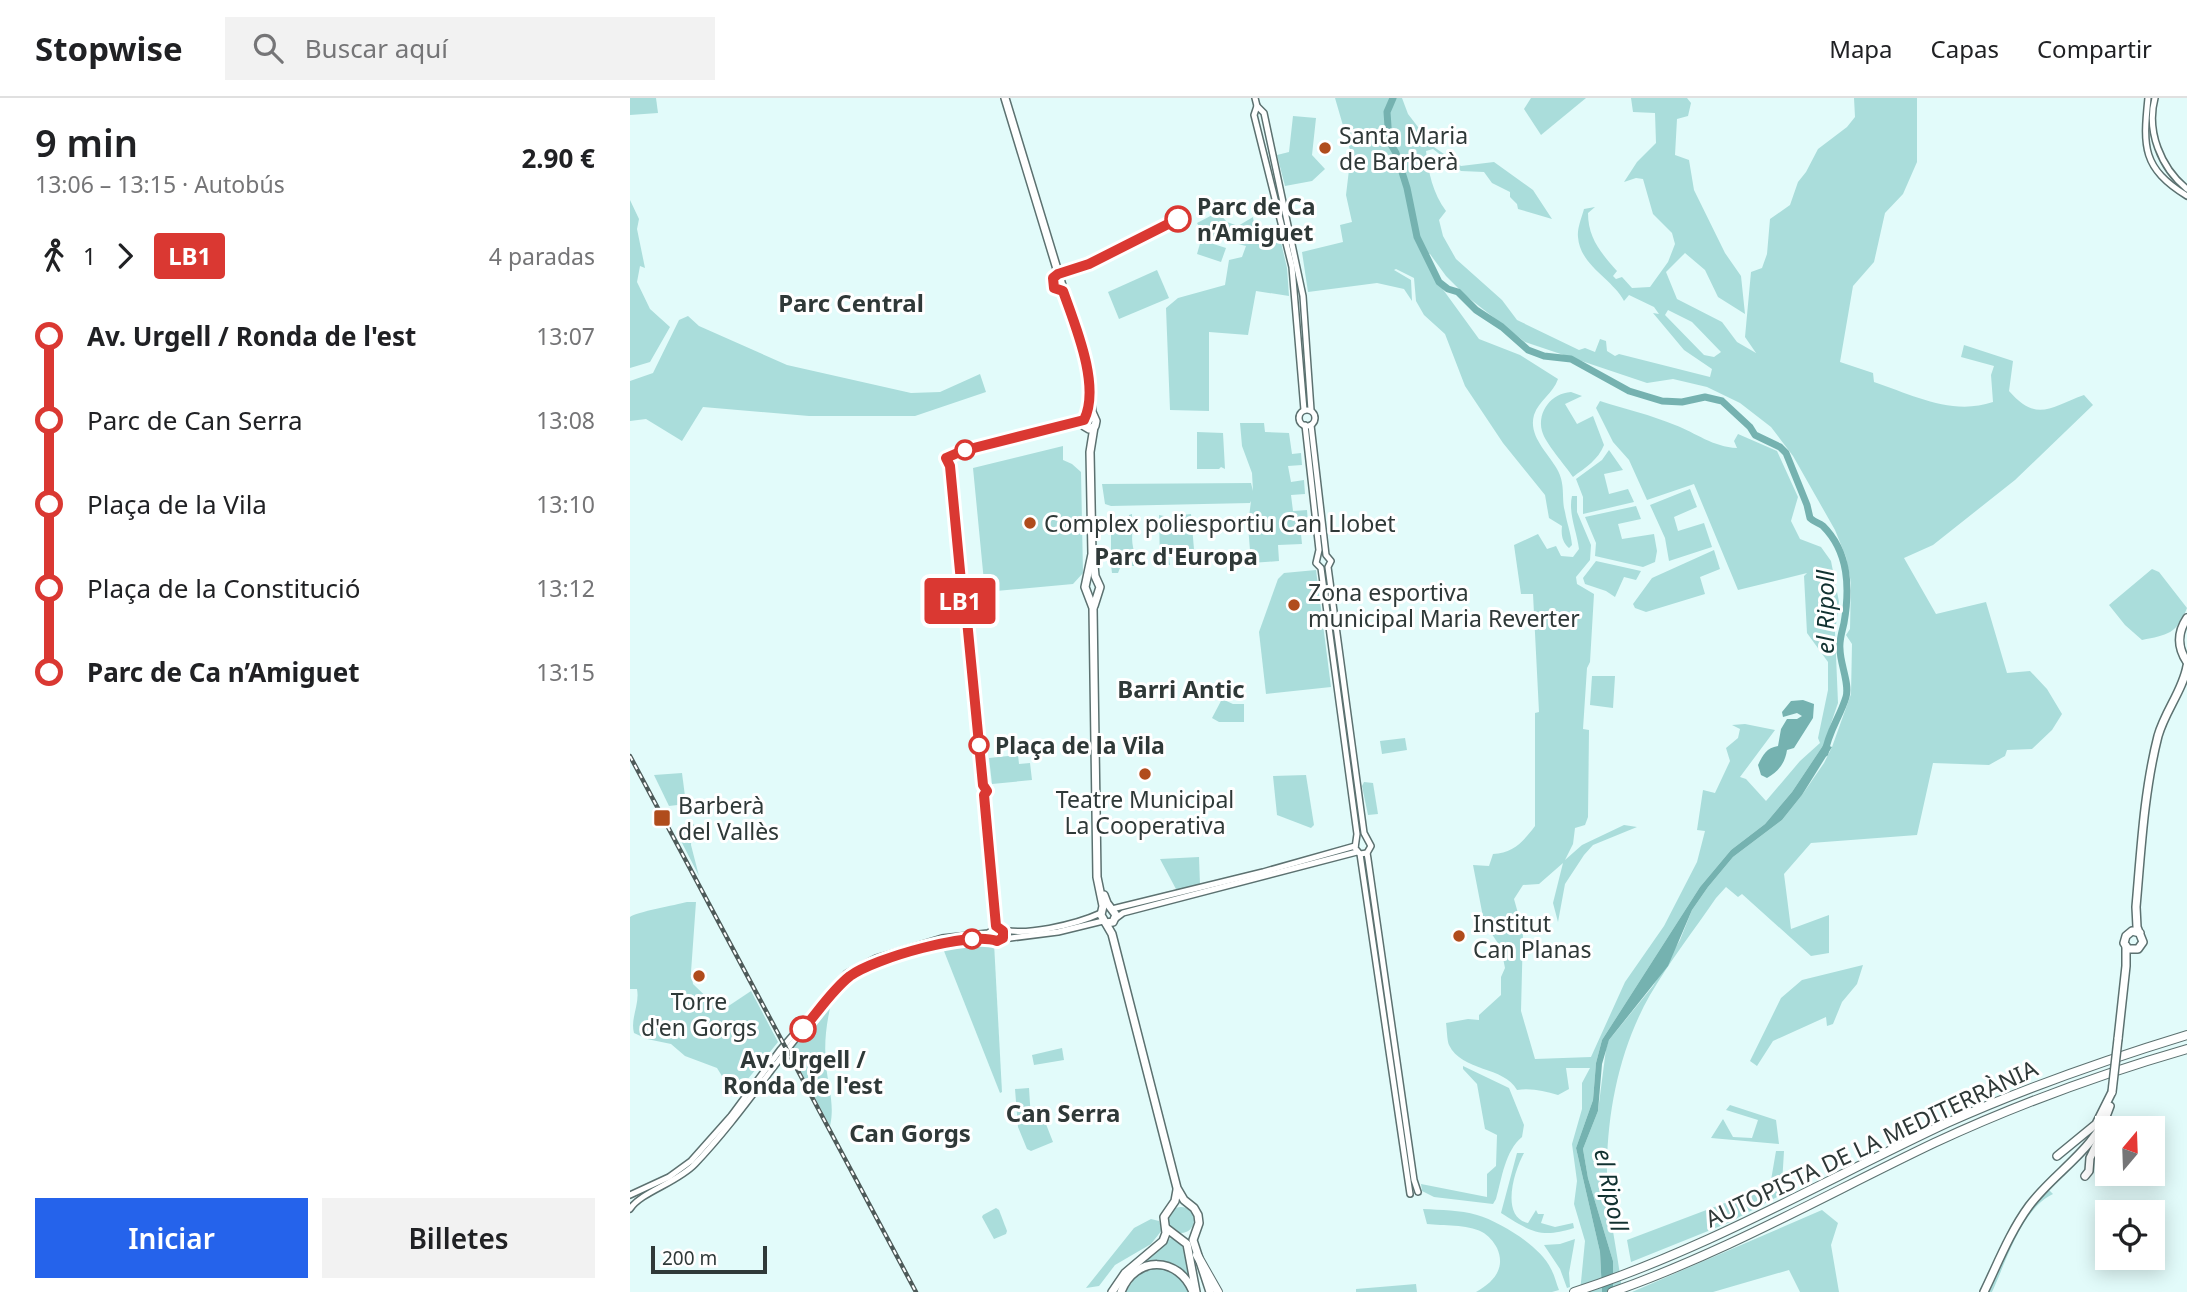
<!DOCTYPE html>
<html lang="es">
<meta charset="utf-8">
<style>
body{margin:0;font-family:"Noto Sans",sans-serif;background:#f2f2f2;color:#202124;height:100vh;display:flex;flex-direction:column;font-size:26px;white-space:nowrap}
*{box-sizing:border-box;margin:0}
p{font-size:23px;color:#757577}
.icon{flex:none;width:38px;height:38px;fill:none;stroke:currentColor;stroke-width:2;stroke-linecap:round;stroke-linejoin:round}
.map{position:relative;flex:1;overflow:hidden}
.drawer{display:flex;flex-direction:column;background:#fff;width:630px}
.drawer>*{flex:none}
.badge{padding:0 14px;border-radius:5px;font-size:24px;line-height:46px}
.needle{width:46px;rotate:19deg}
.controls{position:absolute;left:1465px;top:1018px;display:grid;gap:14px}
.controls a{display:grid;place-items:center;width:70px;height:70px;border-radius:0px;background:#fff;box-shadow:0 4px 18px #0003;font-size:35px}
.scale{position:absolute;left:21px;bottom:18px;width:116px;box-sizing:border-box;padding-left:7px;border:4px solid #2f3938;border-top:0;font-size:19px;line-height:24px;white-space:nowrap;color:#2f3938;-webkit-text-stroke:5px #fff;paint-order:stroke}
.map>.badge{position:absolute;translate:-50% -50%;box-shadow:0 0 0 4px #fff}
.legs{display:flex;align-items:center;gap:10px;height:77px;padding:0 35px;font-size:23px}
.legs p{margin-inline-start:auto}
.overview{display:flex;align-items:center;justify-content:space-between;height:119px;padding:0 35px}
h1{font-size:38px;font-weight:600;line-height:52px}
.button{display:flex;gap:14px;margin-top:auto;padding:14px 35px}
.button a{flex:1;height:80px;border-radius:0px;background:#2563eb;color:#fff;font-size:28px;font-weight:600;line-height:80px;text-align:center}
.button a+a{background:#f2f2f2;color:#202124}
ul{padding:0 35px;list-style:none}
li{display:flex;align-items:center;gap:24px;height:84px;font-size:26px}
li i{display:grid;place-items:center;width:10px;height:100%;margin:0 9px;background:currentColor}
li i::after{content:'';width:18px;height:18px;margin:-9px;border:5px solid;border-radius:50%;background:#fff}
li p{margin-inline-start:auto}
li:first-child i{background:linear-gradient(#0000 50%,currentColor 0)}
li:last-child i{background:linear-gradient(currentColor 50%,#0000 0)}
header{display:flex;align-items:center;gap:42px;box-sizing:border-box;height:98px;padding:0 35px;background:#fff;border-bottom:2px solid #e0e0e0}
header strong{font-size:33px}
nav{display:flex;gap:38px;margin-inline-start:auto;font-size:24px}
.search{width:490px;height:63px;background:#f2f2f2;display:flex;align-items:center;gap:18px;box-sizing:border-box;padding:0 24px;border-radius:0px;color:#757577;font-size:26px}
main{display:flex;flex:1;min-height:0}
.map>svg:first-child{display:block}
.green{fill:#aadddb;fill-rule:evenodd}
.water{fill:#75b2b0}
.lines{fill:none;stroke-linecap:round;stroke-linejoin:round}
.river{stroke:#75b2b0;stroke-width:7}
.minor-casing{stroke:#5c7170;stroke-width:8}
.major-casing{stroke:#5c7170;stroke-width:10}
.highway-casing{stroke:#5c7170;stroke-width:10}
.minor{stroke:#fff;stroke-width:5}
.major{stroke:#fff;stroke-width:7}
.highway{stroke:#fff;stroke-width:8}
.rail-casing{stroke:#4d5a59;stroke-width:4.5}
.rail{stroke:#fff;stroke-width:2;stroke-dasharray:5;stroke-linecap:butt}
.major-bridge-casing{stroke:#5c7170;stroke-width:10;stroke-linecap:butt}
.major-bridge{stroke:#fff;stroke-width:7}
.line-1-casing{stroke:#fff;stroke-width:16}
.line-1{stroke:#da3832;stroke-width:10}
.poi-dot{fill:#b04c1c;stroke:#fff;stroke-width:2.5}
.stop-1-dot{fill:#fff;stroke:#da3832;stroke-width:3.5}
.labels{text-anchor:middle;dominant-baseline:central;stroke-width:6;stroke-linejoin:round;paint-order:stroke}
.poi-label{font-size:23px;fill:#2f3938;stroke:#fff;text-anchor:start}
.stop-label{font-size:23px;font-weight:bold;fill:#2f3938;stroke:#fff;text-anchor:start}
.street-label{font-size:23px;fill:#2f3938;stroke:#fff}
.neighbourhood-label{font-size:24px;font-weight:bold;fill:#2f3938;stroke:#fff}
.water-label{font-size:24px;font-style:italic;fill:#113130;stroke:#fff}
</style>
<header>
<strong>Stopwise</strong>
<div class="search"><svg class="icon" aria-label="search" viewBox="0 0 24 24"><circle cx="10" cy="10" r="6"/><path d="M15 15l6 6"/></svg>Buscar aquí</div>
<nav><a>Mapa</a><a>Capas</a><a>Compartir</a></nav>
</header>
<main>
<section class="drawer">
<div class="overview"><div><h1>9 min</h1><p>13:06 – 13:15 · Autobús</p></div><b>2.90 €</b></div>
<div class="legs"><svg class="icon" aria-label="walk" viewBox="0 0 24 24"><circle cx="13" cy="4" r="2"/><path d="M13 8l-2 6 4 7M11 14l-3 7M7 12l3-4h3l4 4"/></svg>1<svg class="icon" aria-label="forward" viewBox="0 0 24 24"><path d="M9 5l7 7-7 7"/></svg><b class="badge" style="background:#da3832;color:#fff">LB1</b><p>4 paradas</p></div>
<ul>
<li><i style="color:#da3832"></i><b>Av. Urgell / Ronda de l'est</b><p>13:07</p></li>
<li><i style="color:#da3832"></i><span>Parc de Can Serra</span><p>13:08</p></li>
<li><i style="color:#da3832"></i><span>Plaça de la Vila</span><p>13:10</p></li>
<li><i style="color:#da3832"></i><span>Plaça de la Constitució</span><p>13:12</p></li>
<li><i style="color:#da3832"></i><b>Parc de Ca n’Amiguet</b><p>13:15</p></li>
</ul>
<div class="button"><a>Iniciar</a><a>Billetes</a></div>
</section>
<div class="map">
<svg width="1557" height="1194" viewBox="0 0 1557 1194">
<rect width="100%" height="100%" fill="#e2fbfa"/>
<g class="green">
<polygon points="0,0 26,0 28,15 0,17"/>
<path d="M705 0H772L778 16 788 29 795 30 804 49 831 68 864 64 903 92 922 121 888 111 887 106 880 99V94L862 85 854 74 831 73 803 51 796 53C798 73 803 96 816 113L809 122 813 138 826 161 872 202 887 222 949 252 955 250 965 254 970 241 976 243 977 253 985 258 989 256 1080 279 1082 271 1054 252 1023 215 1029 216 1024 209 999 197 994 203C983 181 950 168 948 139 947 130 952 119 954 111L965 109 958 115C958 140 971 155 987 173L983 178 986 181 992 179 1002 190 1020 189 1038 164 1045 146 1042 135 1023 116 1013 81 1006 80 994 84 1007 64 1026 45 1025 15 1003 14 1001 0H1057L1061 5 1058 18 1047 21 1045 57 1059 62 1064 92 1095 155 1111 178 1115 216 1088 199 1075 172 1055 155 1036 174 1047 201 1092 224 1107 244 1126 255 1115 239 1121 174 1132 170 1137 156 1140 121 1160 107 1168 84 1176 74 1188 51 1217 29 1225 19 1224 0H1287V64L1273 96 1255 115 1244 164 1223 188 1210 264 1243 275 1244 284C1283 297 1322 318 1363 304L1361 277 1364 268 1331 259 1334 247 1383 263 1379 293C1407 325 1420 309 1454 297L1463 307 1385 382 1303 447 1274 460 1306 516 1356 504 1377 575 1400 573 1417 591 1432 616 1422 632 1402 651 1377 652 1375 658 1359 667 1303 665 1287 737 1181 745 1154 776 1161 831 1199 817V855L1181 858 1112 796 1108 799 1096 789 1086 800C1064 832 1040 863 1020 897 991 948 978 1008 977 1067 976 1109 988 1152 992 1194H983V1163L958 1080 953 1051 968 1013 976 951 979 942 1023 888 1050 842 1062 812 1078 789 1103 759 1152 722 1172 697 1194 665 1202 649 1221 596 1222 546 1216 537 1220 531 1221 485 1216 459 1205 432 1163 358 1141 329 1110 305 1077 289 1043 281 1017 285 895 244 835 197 816 178 800 156 794 155 809 186 849 241 890 257 928 281C923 296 909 302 904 317 898 338 918 355 927 371 936 387 931 399 935 414 937 426 941 435 942 447L939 450C932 444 931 436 932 428L919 420 915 397 873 345 835 288 815 236 794 217 786 203 784 180 766 171 764 172 781 182 782 203 774 191 747 185 678 194 672 154 713 144 710 127 722 124 716 97 721 55ZM1038 212 1062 224 1091 254 1084 259 1074 257 1035 217Z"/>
<polygon points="901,0 956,0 911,37 894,11"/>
<polygon points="663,18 686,20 682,57 695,71 682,83 655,88 647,57 659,54"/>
<polygon points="0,102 9,121 7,131 15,170 10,168 7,184 20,211 40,229 20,264 0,270"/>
<polygon points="588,114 597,124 608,128 623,119 626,138 638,144 649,136 657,170 659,198 626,193 618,237 579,234 579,313 540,312 536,210 548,200 595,187 599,162 612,159 616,148 574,137 567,125"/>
<polygon points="571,142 596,150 591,164 567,156"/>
<polygon points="527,172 539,200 489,221 478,194"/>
<polygon points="58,218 69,228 157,267 281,295 310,294 350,276 356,294 285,318 179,318 73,309 52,343 16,321 0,323 0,283 23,275 49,222"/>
<path d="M941 294 952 298 935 306 947 326 963 318 974 347C968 362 956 369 943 379 935 367 915 345 912 333 907 313 922 295 941 294Z"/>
<path d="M970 303C995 311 1021 317 1045 327 1066 335 1083 349 1107 350L1104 343 1108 336 1147 353 1168 399 1161 423 1170 441 1191 449 1201 463 1209 504 1205 534 1208 605 1194 646 1162 694 1135 726 1101 752 1070 789 972 942 966 965 963 1002 946 1050 970 1154 972 1194H950L955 1143 944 1106 947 1083 942 1046 952 1011V985L960 970H936L939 991 928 997C914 993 902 990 887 992 874 968 832 974 819 947 817 942 817 932 816 925L838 921 849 922V917L871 897V879L875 870 871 850 854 824 843 767 859 768 863 756C883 755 893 744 905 728V615L909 614 903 496H891L884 447 908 436 917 451 926 448 931 458 943 459 949 451C947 434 938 415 942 398H947V414L961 447 960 462 946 479 947 486 964 496 960 564 957 570 953 631 959 632 958 719 955 727 945 730 943 746 935 762 952 747 994 727 1007 729 963 747 954 757 935 786 928 824 923 805 933 765 909 786 893 787 884 801 893 833 891 913 905 961 961 959 995 884 1034 828 1067 764 1075 733 1067 732 1073 692 1085 695 1100 663 1096 650 1108 640 1110 631 1102 627 1115 626 1145 632 1110 679 1116 681 1136 703 1170 663 1190 645 1188 640 1198 592V564L1177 535 1174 478 1177 475 1108 492 1064 386 1017 402 999 362 983 344 966 310Z"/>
<polygon points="610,325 634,325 635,334 659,335 662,356 671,355 672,367 658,368 661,384 674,382 675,396 661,397 663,413 677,412 678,425 670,426 672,446 648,447 649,463 621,465 618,427 621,403 620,405 481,408 475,406 472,386 621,385 623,393 622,375 612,348"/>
<polygon points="567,334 593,335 595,371 591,369 589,371 567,371"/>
<polygon points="433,348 433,362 442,366 451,374 453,475 443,486 355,494 343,370"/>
<polygon points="979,352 993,372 974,376 979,396 998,391 1004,404 953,416 953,399 946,381 972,362"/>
<polygon points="1060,391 1067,409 1044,419 1048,433 1074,425 1082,449 1039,463 1035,440 1020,407"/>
<polygon points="1006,408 1011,421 988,426 992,441 1024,436 1027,453 1025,464 1013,469 965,458 966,445 955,419"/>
<path d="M481 416 486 421H499V417L502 416V421L505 424C501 433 501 448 506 458L503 461 504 468H500V465H492L488 475H482L481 467Z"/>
<polygon points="561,416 565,463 556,466 555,456 539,458 540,467 530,466 529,417 534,418 535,420 551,420 552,417"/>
<polygon points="1084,452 1090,471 1070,479 1075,496 1016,514 1005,510 1003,506 1022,480"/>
<polygon points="966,463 1011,473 1006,482 994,479 985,499 976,493 955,486 953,480"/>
<path d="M1522 471 1529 474 1557 510C1547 536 1537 537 1512 542L1495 527 1479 507Z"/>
<polygon points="686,472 701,589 636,596 629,534 648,481 654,475"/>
<polygon points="962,578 985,578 983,610 960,607"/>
<polygon points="592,601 603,606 614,606 614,624 589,624 582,620"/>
<polygon points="775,640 777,652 752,656 750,643"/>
<polygon points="388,657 389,666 400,665 402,682 362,686 359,660"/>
<polygon points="52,675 56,706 39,708 24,677"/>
<polygon points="676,677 684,727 681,730 647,717 643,678"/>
<polygon points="734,684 743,685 748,716 738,717 732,688"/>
<polygon points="61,723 65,728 62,731 61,747 69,778 50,741 54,727"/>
<polygon points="569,759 570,787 547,793 530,761"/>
<path d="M57 804H66L61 874 63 886 91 913 121 893 148 944 113 987 95 983 87 970 55 958 41 946 17 941 4 935C0 920 10 907 7 891H0V819C6 814 46 807 57 804Z"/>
<polygon points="357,843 364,845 372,994 370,995 312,848 327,844"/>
<polygon points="1233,867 1227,886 1212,904 1203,926 1197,928 1196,919 1143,943 1127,968 1120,963 1151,900 1172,882"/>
<path d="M201 906C196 927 194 945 196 967 198 988 205 1007 200 1028L160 953Z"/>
<polygon points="432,950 434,962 404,967 402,957"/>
<path d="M833 968 879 990 894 1027 892 1039C875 1053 872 1080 866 1101L863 1106 804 1099 792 1093 791 1086 857 1099V1076L866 1068 867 1037 855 1031 847 986 833 971Z"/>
<polygon points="399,990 401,1021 414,1021 423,1044 401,1053 397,1051 388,1029 385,991"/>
<polygon points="1100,1007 1146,1022 1149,1046 1081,1040 1093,1021 1103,1039 1122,1040 1128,1022 1096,1012"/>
<polygon points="1146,1053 1154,1053 1152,1086 1147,1099 1098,1125 1001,1164 997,1142 1140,1088"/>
<path d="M887 1055H894C884 1073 870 1119 898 1125L906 1112 908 1116H914L911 1125 925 1129 943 1125 944 1130C910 1141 900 1133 871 1115Z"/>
<path d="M1419 1092 1423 1096C1392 1110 1376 1164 1362 1194H1356C1374 1158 1389 1121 1419 1092Z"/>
<circle cx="551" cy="1122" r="13"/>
<polygon points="366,1110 369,1112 377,1133 376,1136 364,1141 352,1119 353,1117"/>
<path d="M793 1111C811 1112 830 1112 847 1117 871 1124 911 1149 921 1171 925 1178 926 1185 929 1192L922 1194H846C864 1184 876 1170 867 1150 864 1144 858 1137 852 1134 837 1126 813 1128 797 1126Z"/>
<polygon points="1192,1112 1208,1125 1201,1147 1209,1194 1170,1194 1159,1172 1083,1194 1002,1194"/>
<polygon points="521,1121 529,1123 532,1132 521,1146 485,1167 469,1188 456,1190 504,1130"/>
<path d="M541 1140C559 1147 558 1167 562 1184L553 1176 517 1166 489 1194H484L497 1176Z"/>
<polygon points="945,1141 939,1175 940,1189 937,1190 930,1171 914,1147 930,1146"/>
<path d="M527 1170C542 1172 552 1180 559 1194H495L508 1176Z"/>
<polygon points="786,1186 787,1194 726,1194 726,1191"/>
</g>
<g class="water">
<path d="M1173 602 1184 606 1183 620 1164 650 1157 652C1155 665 1149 673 1137 680L1131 677 1128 667C1133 657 1136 650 1148 648L1151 631 1157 621H1167L1172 618 1167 615 1153 619 1152 614 1161 603Z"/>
<polygon points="1194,646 1202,649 1172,697 1152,722 1103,759 1078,789 1062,812 1038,868 979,942 972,966 968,1013 953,1051 958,1080 983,1163 983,1194 972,1194 970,1154 946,1050 963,1002 966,965 972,942 1070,789 1101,752 1135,726 1162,694"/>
</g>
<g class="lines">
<path class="river" d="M763 0 757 14 759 43 766 55 777 90 787 139 809 184 818 191 828 194 846 212 872 229 898 252 914 258 941 261 999 293 1032 303 1052 304 1075 299 1092 303 1120 329 1125 337 1150 349 1156 355 1177 407 1180 420C1184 424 1189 425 1193 428 1219 454 1220 490 1214 525 1212 534 1209 542 1210 551 1210 566 1220 586 1216 599 1210 619 1198 634 1195 655"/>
<defs>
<g id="minor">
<polyline points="625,0 627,8 634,15 673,198 681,312"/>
<path d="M1518 0C1513 49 1512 70 1557 98"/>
<path d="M1525 0C1516 33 1531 70 1557 91"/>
<polyline points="627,8 624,17 662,169 674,312"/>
<circle cx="677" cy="320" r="8"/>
<polyline points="675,327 689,452 686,465 691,470 727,736 725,750 730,756 737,755"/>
<polyline points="681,327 696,457 701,463 698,469 734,735 741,748 737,755 738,761 784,1082 788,1094"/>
<polyline points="730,756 780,1096"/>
<polyline points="482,811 633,774 725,748"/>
<polyline points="485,821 493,815 727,754"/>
<polyline points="373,841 428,834 473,823"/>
<path d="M0 1097 39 1079 61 1063 101 1018 150 952 217 875 246 860 312 840 358 835 367 830C392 840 447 826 471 815"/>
<path d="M0 1111C11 1094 47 1085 65 1066 108 1021 142 968 182 921 195 906 206 888 222 877 248 858 322 840 354 840 360 840 364 842 370 843L374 838 373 833"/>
</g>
<g id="major">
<polyline points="375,0 455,263 462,314 466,323 465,328 459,331 454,328 453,324 459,296"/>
<polyline points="464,329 460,354 462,456 455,489 463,510 467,779 473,808 471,817 482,836 547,1090 554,1102 564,1110 568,1117 569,1125 563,1142 580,1194"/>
<polyline points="464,508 470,489 465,478 464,467"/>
<path d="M1557 520C1547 535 1547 549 1557 564"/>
<polyline points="474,797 477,805 486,817 483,824 476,825"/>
<path d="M1510 835 1502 833 1496 838 1494 845 1498 851H1508L1513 844 1507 829 1506 809C1511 752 1514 693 1528 638 1535 613 1553 592 1557 568"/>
<polyline points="1488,941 1496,868 1496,848"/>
<polyline points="1427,1058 1466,1026 1482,994"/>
<polyline points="1455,1078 1459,1073 1460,1060 1475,1029"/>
<polyline points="536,1130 557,1146 566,1194"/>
<polyline points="482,1194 495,1175 533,1143 536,1135 534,1119 545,1103 547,1092"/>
<path d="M491 1194C505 1157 549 1158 563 1194"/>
<path d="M1354 1194C1368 1165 1380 1134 1399 1108 1425 1073 1466 1052 1480 1008"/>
</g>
<g id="highway">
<polyline points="567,1157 588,1194"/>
<path d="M944 1194C1075 1152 1193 1083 1317 1025 1395 990 1475 962 1557 937"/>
<path d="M982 1194C1094 1155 1197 1096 1304 1045 1386 1007 1470 976 1557 951"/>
</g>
</defs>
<use href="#minor" class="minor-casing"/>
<use href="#major" class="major-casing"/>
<use href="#highway" class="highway-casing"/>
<use href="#minor" class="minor"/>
<use href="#major" class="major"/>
<use href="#highway" class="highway"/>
<defs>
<polyline id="rail" points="0,658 286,1194"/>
</defs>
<use href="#rail" class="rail-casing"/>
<use href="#rail" class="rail"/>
<defs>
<polyline id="major-bridge" points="1482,994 1488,941"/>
</defs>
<use href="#major-bridge" class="major-bridge-casing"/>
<use href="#major-bridge" class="major-bridge"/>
</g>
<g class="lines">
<defs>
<path id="line-1" d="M173 931C188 914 202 892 220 878 245 860 339 833 367 843L373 840V833L366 828 354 697 357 693 353 687 336 512 330 504 332 494 320 368 316 360 332 353 454 322C471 288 445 227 433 193L424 190 423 180 428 176 459 166 548 121"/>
</defs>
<use href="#line-1" class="line-1-casing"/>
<use href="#line-1" class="line-1"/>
</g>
<g class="poi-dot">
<circle cx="695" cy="50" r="7"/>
<circle cx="400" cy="425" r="7"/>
<circle cx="664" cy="507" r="7"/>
<circle cx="515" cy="676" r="7"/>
<rect x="23" y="711" width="18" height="18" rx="3.5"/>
<circle cx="829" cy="838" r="7"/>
<circle cx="69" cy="878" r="7"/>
</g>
<g class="stop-1-dot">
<circle cx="548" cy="121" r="12"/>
<circle cx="335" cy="352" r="9"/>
<circle cx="349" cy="647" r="9"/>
<circle cx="342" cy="841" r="9"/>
<circle cx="173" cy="931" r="12"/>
</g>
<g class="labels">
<g class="poi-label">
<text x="709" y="37">Santa Maria<tspan x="709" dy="26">de Barberà</tspan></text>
<text x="414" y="425">Complex poliesportiu Can Llobet</text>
<text x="678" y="494">Zona esportiva<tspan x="678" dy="26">municipal Maria Reverter</tspan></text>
<text x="515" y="701" text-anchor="middle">Teatre Municipal<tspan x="515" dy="26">La Cooperativa</tspan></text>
<text x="48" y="707">Barberà<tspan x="48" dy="26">del Vallès</tspan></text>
<text x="843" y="825">Institut<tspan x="843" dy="26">Can Planas</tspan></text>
<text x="69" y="903" text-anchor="middle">Torre<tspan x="69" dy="26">d'en Gorgs</tspan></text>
</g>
<g class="stop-label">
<text x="567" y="108">Parc de Ca<tspan x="567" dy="26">n’Amiguet</tspan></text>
<text x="365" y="647">Plaça de la Vila</text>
<text x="173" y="961" text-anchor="middle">Av. Urgell /<tspan x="173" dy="26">Ronda de l'est</tspan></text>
</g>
<g class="street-label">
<text transform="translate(1241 1045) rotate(-25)">AUTOPISTA DE LA MEDITERRÀNIA</text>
</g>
<g class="neighbourhood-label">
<text x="221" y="204">Parc Central</text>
<text x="546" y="457">Parc d'Europa</text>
<text x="551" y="590">Barri Antic</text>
<text x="433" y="1014">Can Serra</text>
<text x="280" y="1034">Can Gorgs</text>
</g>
<g class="water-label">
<text transform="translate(1194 514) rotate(-90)">el Ripoll</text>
<text transform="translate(982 1092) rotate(78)">el Ripoll</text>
</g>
</g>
</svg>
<div class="controls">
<a><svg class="needle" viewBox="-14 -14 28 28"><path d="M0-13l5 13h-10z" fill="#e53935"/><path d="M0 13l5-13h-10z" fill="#757577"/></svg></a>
<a><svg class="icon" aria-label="locate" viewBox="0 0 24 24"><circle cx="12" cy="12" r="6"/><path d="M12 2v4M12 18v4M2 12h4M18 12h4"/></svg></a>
</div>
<div class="scale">200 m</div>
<b class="badge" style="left:330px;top:503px;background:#da3832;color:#fff">LB1</b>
</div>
</main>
